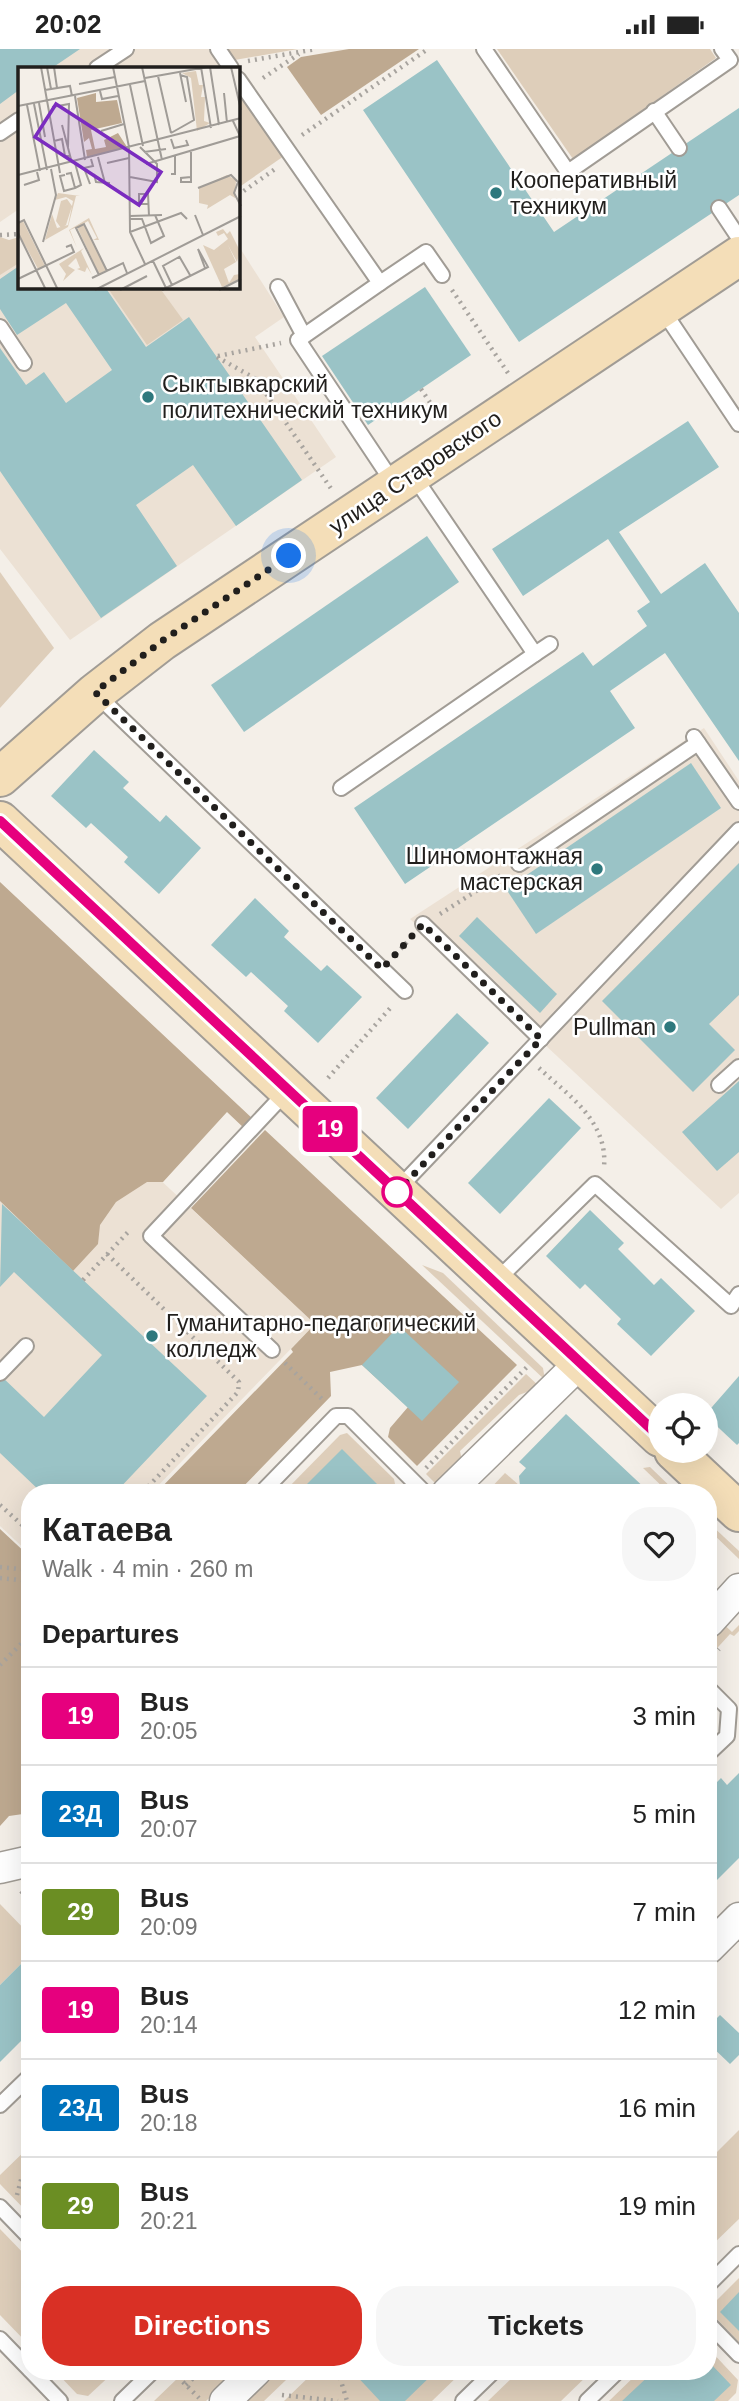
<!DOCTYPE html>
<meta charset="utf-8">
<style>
body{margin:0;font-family:Helvetica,sans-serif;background:#f6f6f6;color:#222;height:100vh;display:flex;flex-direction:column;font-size:26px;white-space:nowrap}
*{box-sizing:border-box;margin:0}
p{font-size:23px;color:#767676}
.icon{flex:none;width:38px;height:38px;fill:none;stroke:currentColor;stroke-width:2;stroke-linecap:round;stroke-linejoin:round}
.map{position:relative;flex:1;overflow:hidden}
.side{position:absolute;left:21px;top:1435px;width:696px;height:896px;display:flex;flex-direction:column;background:#fff;border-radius:28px;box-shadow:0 7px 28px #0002}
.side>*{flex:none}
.badge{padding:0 14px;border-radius:5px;font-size:24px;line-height:46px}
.fabs{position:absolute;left:648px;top:1344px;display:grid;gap:14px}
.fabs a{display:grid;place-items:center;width:70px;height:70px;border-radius:50%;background:#fff;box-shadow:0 7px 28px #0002;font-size:35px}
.you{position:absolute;width:35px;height:35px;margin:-18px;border:5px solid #fff;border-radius:50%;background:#1a73e8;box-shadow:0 0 0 10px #1a73e833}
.map>.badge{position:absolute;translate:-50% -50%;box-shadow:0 0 0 4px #fff}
h2{padding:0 21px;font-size:26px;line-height:63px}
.round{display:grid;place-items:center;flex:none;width:74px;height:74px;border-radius:28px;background:#f6f6f6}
.summary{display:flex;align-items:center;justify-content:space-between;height:119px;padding:0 21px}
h1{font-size:33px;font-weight:700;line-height:52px}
.button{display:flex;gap:14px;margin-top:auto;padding:14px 21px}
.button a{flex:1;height:80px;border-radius:28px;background:#d93025;color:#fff;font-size:28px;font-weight:700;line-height:80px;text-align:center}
.button a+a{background:#f6f6f6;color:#222}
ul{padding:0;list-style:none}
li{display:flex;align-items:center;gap:21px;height:98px;padding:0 21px;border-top:2px solid #e0e0e0}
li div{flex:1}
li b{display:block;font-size:26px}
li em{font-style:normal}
li .badge{min-width:77px;font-weight:700;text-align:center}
.status{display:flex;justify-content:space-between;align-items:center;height:49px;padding:0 35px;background:#fff;direction:ltr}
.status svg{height:19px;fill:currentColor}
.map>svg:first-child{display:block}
.built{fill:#ece1d4}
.green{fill:#deceba}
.forest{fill:#bea990}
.building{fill:#9ac3c6}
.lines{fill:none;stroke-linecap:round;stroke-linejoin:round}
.lane-casing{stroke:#a19c95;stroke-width:18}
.street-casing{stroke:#a19c95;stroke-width:33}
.secondary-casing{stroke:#a19c95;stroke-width:42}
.path{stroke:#a8a49f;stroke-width:4.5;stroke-dasharray:2 5;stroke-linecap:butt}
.lane{stroke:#fff;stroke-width:14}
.street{stroke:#fff;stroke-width:30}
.secondary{stroke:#f4deb8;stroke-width:38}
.line-casing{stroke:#fff;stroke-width:16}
.line{stroke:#e6007e;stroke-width:10}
.walk{stroke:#211f1d;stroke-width:7;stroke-dasharray:0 12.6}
.poi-dot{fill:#2e787d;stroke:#fff;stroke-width:2.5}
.stop-dot{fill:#fff;stroke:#e6007e;stroke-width:3.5}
.labels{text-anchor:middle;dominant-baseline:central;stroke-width:5;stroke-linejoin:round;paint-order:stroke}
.poi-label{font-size:23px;fill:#211f1d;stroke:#fff;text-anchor:start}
.street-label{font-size:23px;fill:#211f1d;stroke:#fff}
.inset-road{fill:none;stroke:#a09c97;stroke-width:2}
.view{fill:#7b2cbf;fill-opacity:0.15;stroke:#7b2cbf;stroke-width:3.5}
.inset-edge{fill:none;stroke:#211f1d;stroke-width:3.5}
</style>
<div class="status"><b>20:02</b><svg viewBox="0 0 49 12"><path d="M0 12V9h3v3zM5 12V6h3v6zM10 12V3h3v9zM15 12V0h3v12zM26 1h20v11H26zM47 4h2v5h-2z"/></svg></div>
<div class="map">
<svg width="739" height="2352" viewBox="0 0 739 2352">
<rect width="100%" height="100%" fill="#f4efe8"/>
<g class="built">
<polygon points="0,0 252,0 222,19 19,19 19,160 0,173"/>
<polygon points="238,196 284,268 255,288 336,408 70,591 0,500 0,224 19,211 19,238 238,238"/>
<polygon points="704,679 739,732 739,1144 721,1160 410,870"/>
<polygon points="84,1060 315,1275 151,1444 30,1444 30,1505 0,1477 0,1127"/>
</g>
<g class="green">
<polygon points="221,0 298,0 229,12"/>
<polygon points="497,0 710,0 716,9 573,110"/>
<polygon points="244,47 284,107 238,139 238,51"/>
<polygon points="0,188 9,191 19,188 19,214 0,226"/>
<polygon points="107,238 159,238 183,271 147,296"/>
<polygon points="0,523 54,599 0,659"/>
<polygon points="422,1216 443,1224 543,1319 545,1331"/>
<polygon points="526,1325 540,1338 519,1346 460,1402 463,1416 440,1439 426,1425"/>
<polygon points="347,1384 394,1430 395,1435 391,1444 283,1444 340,1386"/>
<polygon points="650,1418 677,1444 669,1444 643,1419"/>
<polygon points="505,1424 520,1437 513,1444 486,1444"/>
<polygon points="709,1474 739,1502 739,1510 709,1481"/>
<polygon points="718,1570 732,1583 739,1576 739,1582 734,1587 730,1585 709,1608 709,1580"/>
<polygon points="0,1855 30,1886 30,1906 0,1936"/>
<polygon points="739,2081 739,2170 709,2199 709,2111"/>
<polygon points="30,2097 30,2148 24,2153 30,2159 30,2166 0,2135 0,2126"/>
<polygon points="0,2180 30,2211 30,2297 0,2266"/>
<polygon points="739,2229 739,2293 712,2265 710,2258"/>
<polygon points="709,2300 738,2331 736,2344 728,2352 609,2352 640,2322 709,2322"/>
<polygon points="55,2322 115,2322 88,2347 77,2345"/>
<polygon points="176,2322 237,2322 206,2352 154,2352 180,2327"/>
<polygon points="315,2322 463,2322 432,2352 284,2352"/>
<polygon points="519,2322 592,2322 561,2352 488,2352"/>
<polygon points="268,2330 286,2331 264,2352 245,2352"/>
</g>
<g class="forest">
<polygon points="349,0 419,0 321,66 287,18 301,8"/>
<polygon points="0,833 254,1071 245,1080 227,1063 163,1133 147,1133 116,1153 100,1176 98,1195 73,1222 0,1152"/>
<polygon points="265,1081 517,1316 417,1417 388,1388 390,1379 408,1358 362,1316 330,1323 331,1347 237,1444 156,1444 293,1303 291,1300 315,1275 191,1159"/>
<polygon points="0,1480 30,1508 30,1764 9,1767 0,1777"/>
</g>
<g class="building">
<polygon points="0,0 80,0 52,19 19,19 19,41 0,55"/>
<polygon points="437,11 554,183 739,59 739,146 519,293 363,61"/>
<polygon points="19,217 19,238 105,238 146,298 189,268 302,431 236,477 193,416 136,456 177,517 101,569 0,422 0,299 26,336 44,323 66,354 112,321 66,254 17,286 0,260 0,230"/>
<polygon points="425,238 471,306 368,376 322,307"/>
<polygon points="688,372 719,418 619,483 661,545 705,514 739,564 739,712 665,604 610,642 635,679 405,835 354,759 583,603 593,617 647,577 637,562 650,553 608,490 523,547 492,500"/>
<polygon points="427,487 459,533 244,683 211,636"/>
<polygon points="94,701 129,733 123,739 160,773 166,766 201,799 159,845 124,813 128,808 91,774 86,779 51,747"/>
<polygon points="691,714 721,759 536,885 506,840"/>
<polygon points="739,814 739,946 709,975 735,1001 693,1043 602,952"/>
<polygon points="255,849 289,882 284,888 321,922 327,916 362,948 318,994 284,962 288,957 251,923 246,928 211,896"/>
<polygon points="477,868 557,945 540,964 459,887"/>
<polygon points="457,964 489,994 408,1080 376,1049"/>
<polygon points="739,1032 739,1103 717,1122 682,1083"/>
<polygon points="549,1049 581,1079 500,1165 468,1134"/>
<polygon points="2,1155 207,1347 115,1444 42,1444 0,1404 0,1326 44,1368 102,1306 14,1223 0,1238"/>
<polygon points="590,1161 624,1194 618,1200 654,1236 661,1229 695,1262 651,1307 617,1275 621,1270 585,1235 580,1240 546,1207"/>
<polygon points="399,1277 459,1333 422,1372 362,1316"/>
<polygon points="739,1327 739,1394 737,1396 705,1366"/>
<polygon points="566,1365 650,1444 513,1444 520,1437 519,1427 526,1419 519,1413"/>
<polygon points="342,1400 380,1438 373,1444 298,1444"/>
<polygon points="739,1724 739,1809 709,1839 709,1741 721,1729 727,1736"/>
<polygon points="30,1906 30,1983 0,2013 0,1936"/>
<polygon points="720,1966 739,1984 739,2006 730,2015 709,1995 709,1977"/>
<polygon points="739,2243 739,2282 720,2263"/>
<polygon points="709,2313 731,2336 714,2352 622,2352 654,2322 709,2322"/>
<polygon points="352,2322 436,2322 405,2352 380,2352"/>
</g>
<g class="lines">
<defs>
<g id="lane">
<polyline points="218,0 231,19"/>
<polyline points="484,0 568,123 730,11 722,0"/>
<polyline points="97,19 126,0"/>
<polyline points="238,30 380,234 298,291 394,435"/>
<polyline points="654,62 679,99"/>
<polyline points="0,84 19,71"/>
<polyline points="719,159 739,189"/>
<polyline points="380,234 426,203 442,226"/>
<polyline points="278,238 304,287"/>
<polyline points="662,260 739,375"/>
<polyline points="0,278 24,314"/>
<polyline points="413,426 535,605 550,595"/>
<polyline points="96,645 405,942"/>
<polyline points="694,688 739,753"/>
<polyline points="341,739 535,605"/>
<polyline points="519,815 698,694"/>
<polyline points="423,875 541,990"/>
<polyline points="719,1036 739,1018"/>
<polyline points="398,1140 739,781"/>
<polyline points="495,1233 595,1135 731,1257 739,1245"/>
<polyline points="272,1301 151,1187 288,1041"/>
<polyline points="0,1324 26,1297"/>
<polyline points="265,1440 336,1367 348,1367 425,1444"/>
<polyline points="709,1640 729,1660 727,1687 709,1704"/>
<polyline points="0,2056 30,2027"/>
<polyline points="0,2158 30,2189"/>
<polyline points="709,2235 739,2205"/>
<polyline points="709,2275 739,2306"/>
<polyline points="0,2290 30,2321"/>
<polyline points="31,2322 60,2352"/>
<polyline points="122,2352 153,2322"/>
<polyline points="463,2352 494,2322"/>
<polyline points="587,2352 618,2322"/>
</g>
<g id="street">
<polyline points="447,1444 580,1314"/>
<polyline points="709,1573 739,1540"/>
<polyline points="0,1819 30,1812"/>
<polyline points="709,1899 739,1869"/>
<polyline points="225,2352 256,2322"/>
</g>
<g id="secondary">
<polyline points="0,728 95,644 162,592 739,207"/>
<polyline points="0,772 660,1388"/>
<polyline points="674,1402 739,1463"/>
</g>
</defs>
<use href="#lane" class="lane-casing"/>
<use href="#street" class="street-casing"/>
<use href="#secondary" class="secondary-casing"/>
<g class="path">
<polyline points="248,12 316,0"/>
<polyline points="263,29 299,5"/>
<polyline points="302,86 428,0"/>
<polyline points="238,146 278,118"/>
<polyline points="0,186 19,185"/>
<polyline points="452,241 508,324"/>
<polyline points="218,307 281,294"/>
<polyline points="217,308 256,330 332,441"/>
<polyline points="421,340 431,355"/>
<polyline points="440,865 503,825"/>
<polyline points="396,905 409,891"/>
<path d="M539 1019C569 1047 608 1072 604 1118"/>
<polyline points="328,1029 393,956"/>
<polyline points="107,1205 239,1333 238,1343 142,1444"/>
<polyline points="83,1231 130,1181"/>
<polyline points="285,1314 324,1352"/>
<polyline points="426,1419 527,1318"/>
<polyline points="0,1456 30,1483"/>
<polyline points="709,1501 714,1494"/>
<polyline points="0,1518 30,1521"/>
<polyline points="0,1529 30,1532"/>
<polyline points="709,1611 719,1600"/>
<polyline points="0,1616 30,1586"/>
<polyline points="21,1842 30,1852"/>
<polyline points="17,2146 22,2127 30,2120"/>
<polyline points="338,2322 347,2352"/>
<polyline points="173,2323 199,2349"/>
<polyline points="186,2336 201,2322"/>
<polyline points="282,2346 338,2352"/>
</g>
<use href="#lane" class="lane"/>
<use href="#street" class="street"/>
<use href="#secondary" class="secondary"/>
</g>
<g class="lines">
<defs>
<polyline id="line" points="0,772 660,1388"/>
</defs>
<use href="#line" class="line-casing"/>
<use href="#line" class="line"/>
<polyline class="walk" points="289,507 162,592 95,643 382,920 423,875 541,990 397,1143"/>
</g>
<g class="poi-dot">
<circle cx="496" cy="144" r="7"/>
<circle cx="148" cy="348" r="7"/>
<circle cx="597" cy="820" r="7"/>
<circle cx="670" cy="978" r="7"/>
<circle cx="152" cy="1287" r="7"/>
</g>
<circle class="stop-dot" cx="397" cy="1143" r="14"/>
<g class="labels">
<g class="poi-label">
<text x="510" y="131">Кооперативный<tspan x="510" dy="26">техникум</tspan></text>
<text x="162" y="335">Сыктывкарский<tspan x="162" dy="26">политехнический техникум</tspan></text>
<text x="583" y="807" text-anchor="end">Шиномонтажная<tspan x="583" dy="26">мастерская</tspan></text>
<text x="656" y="978" text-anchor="end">Pullman</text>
<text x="166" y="1274">Гуманитарно-педагогический<tspan x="166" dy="26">колледж</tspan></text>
</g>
<g class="street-label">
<text transform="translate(415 423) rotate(-34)">улица Старовского</text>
</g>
</g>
<g transform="translate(18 18)">
<rect width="222" height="222" fill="#f4efe8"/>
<path d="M178 4 181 18H185L183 30H187L186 54 192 56 179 64 173 11 164 6ZM209 108 218 113 217 131 212 128 189 142 190 138 181 136V121ZM40 126 62 129H58L50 160 27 173 34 147 39 161 50 158 55 134 48 130 37 133ZM49 132 54 139 48 158 43 161 38 154 43 134ZM71 151 81 173H75L79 171 70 154 65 157 89 203 81 207 59 160 52 163 59 181 51 163ZM5 154 27 199 20 202 0 165V157ZM205 162 209 167 212 164 222 184 219 195 210 178 218 195 206 202 211 216 216 208 222 207V212L204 220 185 178 196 183 205 176 210 172 206 166 200 169 198 165ZM66 181 63 184 74 208 69 200 67 205 59 202 62 201 58 191 50 199 57 203 45 214 48 207 41 197Z" fill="#deceba"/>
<path d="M78 26V35L99 33 104 56 73 63 77 82 88 80 86 73 100 66 109 80 69 90 68 83 74 82 71 71 66 75 59 31Z" fill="#bea990"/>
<path class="inset-road" d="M23 0 42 106M29 0 33 22M36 0 39 21M95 0 111 80 112 165 127 197M124 0 144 93M183 0 193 61M192 0 201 58M213 0 223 43M162 6 168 35M140 9 153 66M127 11 189 0M61 17 97 10M112 18 125 79M27 23 52 19 54 29M82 24 84 32 100 29M206 26 209 56M57 29 67 93M21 36 27 70M16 37 29 103M9 38 22 104M0 39 127 14M34 40 51 37 50 80M44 58 54 96M83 64 106 57M153 66 176 53 169 10 162 8M153 72 156 81 170 78 168 73M36 74 44 72 47 89H52M126 85 148 82M80 90 87 116M57 96 63 118 57 121M89 96 111 91M128 97 222 69 215 54M76 107 78 115 92 116M153 107H157V89M0 108 223 51M47 108 42 109 46 124 57 121 53 106 48 107M112 110 139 115V97L122 80M173 110 163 111V115H173V85M72 117 66 101 75 99 73 92M6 118 21 113 19 105M180 121 213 108 220 115 216 126 223 139M131 137H121V127H130L131 149M177 148 185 168M112 149 144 148M112 152H124L133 176 146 169 137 148M0 156 6 153 40 223M112 165 163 146 169 152M0 166 28 223M25 175 38 128 33 102M161 189 172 208M135 194 148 221M81 208 58 161 66 157 89 204M74 211 105 196 109 206M0 212 56 185 53 178 48 180M154 218 145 199 161 190M77 223 223 149M102 223 129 209M144 223 190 200 180 182 187 201M201 223 223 212"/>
<path class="view" d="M38 37 143 105 121 138 17 70Z"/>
<rect width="222" height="222" class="inset-edge"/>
</g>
</svg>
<div class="fabs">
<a><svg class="icon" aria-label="locate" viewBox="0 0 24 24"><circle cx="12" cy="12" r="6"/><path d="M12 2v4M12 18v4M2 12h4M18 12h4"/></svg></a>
</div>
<div class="you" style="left:289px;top:507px"></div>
<b class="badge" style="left:330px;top:1080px;background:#e6007e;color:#fff">19</b>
<section class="side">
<div class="summary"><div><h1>Катаева</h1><p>Walk · 4 min · 260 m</p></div><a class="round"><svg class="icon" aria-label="heart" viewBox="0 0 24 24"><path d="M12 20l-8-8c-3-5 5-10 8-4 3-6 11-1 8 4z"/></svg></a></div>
<h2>Departures</h2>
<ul>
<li><span class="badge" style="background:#e6007e;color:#fff">19</span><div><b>Bus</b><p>20:05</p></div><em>3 min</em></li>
<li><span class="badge" style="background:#0072bc;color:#fff">23Д</span><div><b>Bus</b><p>20:07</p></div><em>5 min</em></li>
<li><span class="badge" style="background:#6b8e23;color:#fff">29</span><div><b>Bus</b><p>20:09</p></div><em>7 min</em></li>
<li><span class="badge" style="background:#e6007e;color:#fff">19</span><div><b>Bus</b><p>20:14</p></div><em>12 min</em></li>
<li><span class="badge" style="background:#0072bc;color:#fff">23Д</span><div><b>Bus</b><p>20:18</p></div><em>16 min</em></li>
<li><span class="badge" style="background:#6b8e23;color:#fff">29</span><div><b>Bus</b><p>20:21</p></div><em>19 min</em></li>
</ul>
<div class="button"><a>Directions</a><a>Tickets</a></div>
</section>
</div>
